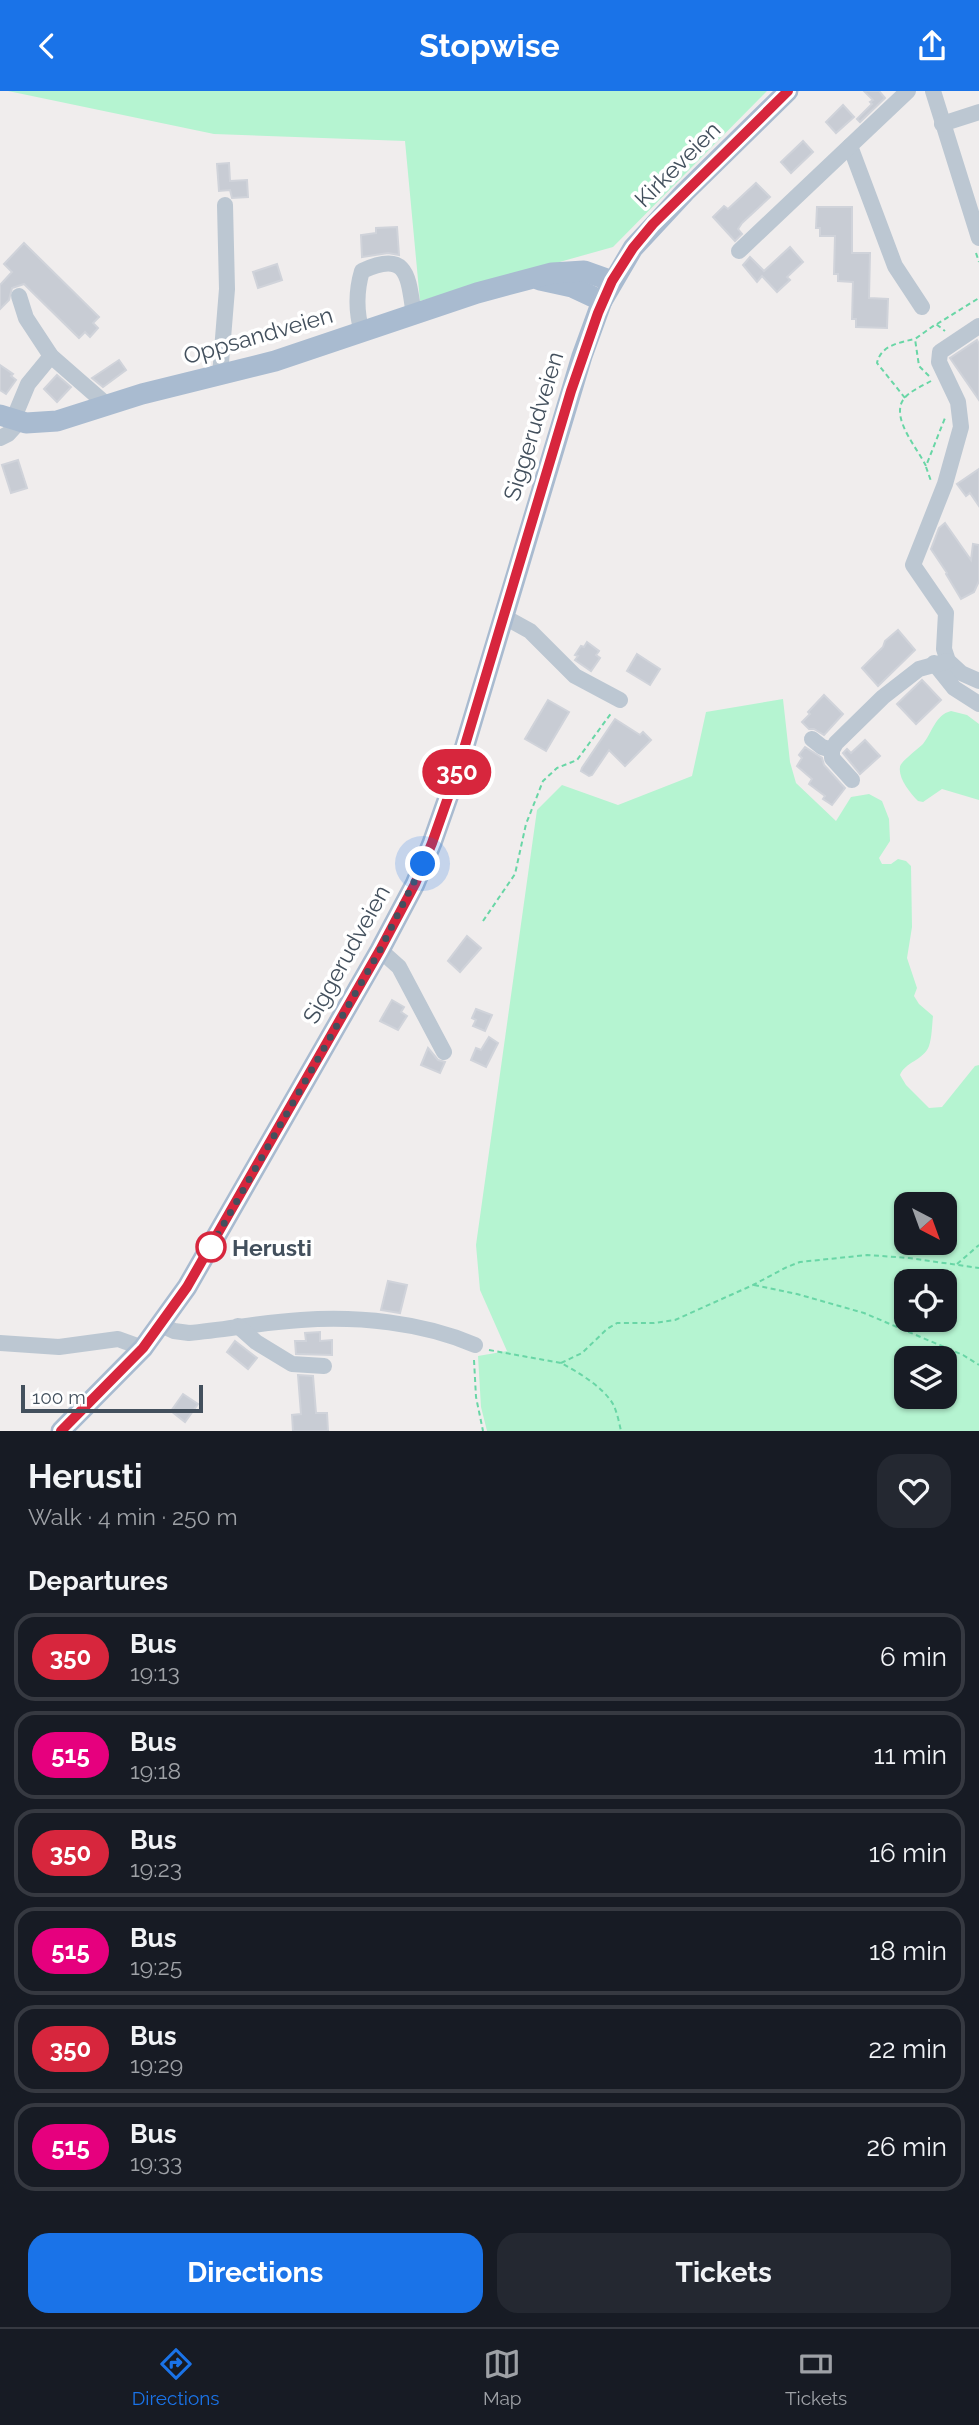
<!DOCTYPE html>
<meta charset="utf-8">
<style>
body{margin:0;font-family:Raleway,sans-serif;background:#242831;color:#f1f3f6;height:100vh;display:flex;flex-direction:column;font-size:26px;white-space:nowrap}
*{box-sizing:border-box;margin:0}
p{font-size:23px;color:#9ea1a6}
.icon{flex:none;width:38px;height:38px;fill:none;stroke:currentColor;stroke-width:2;stroke-linecap:round;stroke-linejoin:round}
.map{position:relative;height:1340px;overflow:hidden}
.panel{display:flex;flex-direction:column;background:#171b24;flex:1}
.panel>*{flex:none}
.badge{padding:0 14px;border-radius:23px;font-size:24px;line-height:46px}
.needle{width:46px;rotate:139deg}
.fabs{position:absolute;left:894px;top:1101px;display:grid;gap:14px}
.fabs a{display:grid;place-items:center;width:63px;height:63px;border-radius:14px;background:#171b24;box-shadow:0 2px 5px #0004;font-size:35px}
.scale{position:absolute;left:21px;bottom:18px;width:182px;box-sizing:border-box;padding-left:7px;border:4px solid #43505d;border-top:0;font-size:19px;line-height:24px;white-space:nowrap;color:#43505d;-webkit-text-stroke:5px #fff;paint-order:stroke}
.you{position:absolute;width:35px;height:35px;margin:-18px;border:5px solid #fff;border-radius:50%;background:#1a73e8;box-shadow:0 0 0 10px #1a73e833}
.map>.badge{position:absolute;translate:-50% -50%;box-shadow:0 0 0 4px #fff}
h2{padding:0 28px;font-size:26px;line-height:63px}
.round{display:grid;place-items:center;flex:none;width:74px;height:74px;border-radius:21px;background:#242831}
.headline{display:flex;align-items:center;justify-content:space-between;height:119px;padding:0 28px}
h1{font-size:33px;font-weight:700;line-height:52px}
.action{display:flex;gap:14px;margin-top:auto;padding:14px 28px}
.action a{flex:1;height:80px;border-radius:21px;background:#1a73e8;color:#fff;font-size:28px;font-weight:700;line-height:80px;text-align:center}
.action a+a{background:#242831;color:#f1f3f6}
ul{padding:0;list-style:none}
li{display:flex;align-items:center;gap:21px;height:88px;margin:0 14px 10px;padding:0 14px;border:4px solid #363941;border-radius:21px}
li div{flex:1}
li b{display:block;font-size:26px}
li em{font-style:normal}
li .badge{min-width:77px;font-weight:700;text-align:center}
header{display:flex;justify-content:space-between;align-items:center;height:91px;padding:0 28px;background:#1a73e8;color:#fff;font-size:32px;font-weight:700}
.menu{display:flex;justify-content:space-around;align-items:center;height:98px;border-top:2px solid #363941;background:#171b24;font-size:19px;color:#9ea1a6}
.menu a{display:grid;justify-items:center;gap:4px}
.menu .current{color:#1a73e8}
.map>svg:first-child{display:block}
.green{fill:#b5f4d1;fill-rule:evenodd}
.building{fill:#c8ccd4;stroke:#d0d3da;stroke-width:2}
.lines{fill:none;stroke-linecap:round;stroke-linejoin:round}
.path{stroke:#69d6a6;stroke-width:2;stroke-dasharray:5 3.5;stroke-linecap:butt}
.minor{stroke:#bcc7d2;stroke-width:16}
.major{stroke:#a9bbd0;stroke-width:21}
.line-casing{stroke:#fff;stroke-width:16}
.line{stroke:#d7263d;stroke-width:10}
.walk{stroke:#43505d;stroke-width:7;stroke-dasharray:0 12.6}
.stop-dot{fill:#fff;stroke:#d7263d;stroke-width:3.5}
.labels{text-anchor:middle;dominant-baseline:central;stroke-width:7;stroke-linejoin:round;paint-order:stroke}
.street-label{font-size:23px;fill:#43505d;stroke:#fff}
.stop-label{font-size:23px;font-weight:bold;fill:#43505d;stroke:#fff;text-anchor:start}
</style>
<header><svg class="icon" aria-label="back" viewBox="0 0 24 24"><path d="M15 5l-7 7 7 7"/></svg>Stopwise<svg class="icon" aria-label="share" viewBox="0 0 24 24"><path d="M12 15V3M7 8l5-5 5 5M5 13v7h14v-7"/></svg></header>
<div class="map">
<svg width="979" height="1340" viewBox="0 0 979 1340">
<rect width="100%" height="100%" fill="#f0eded"/>
<g class="green">
<polygon points="8,0 767,0 613,156 420,210 405,50 214,43"/>
<path d="M783 608 790 671 796 692 836 730 851 706 869 703 882 710 889 728 890 750 879 767 882 773H891L898 768 906 770 911 775 912 836 907 867 917 897 914 905 919 913 933 925C932 934 932 946 929 955 924 969 905 971 900 984L906 994 929 1017 942 1016 975 975 979 974V1340H487L481 1316 478 1265 507 1260 480 1199 476 1154 537 719 562 694 618 714 692 685 706 621ZM945 1113V1152H906V1113ZM945 1190V1228H906V1190ZM945 1267V1306H906V1267Z"/>
<path d="M951 620 967 624 979 633V709L942 698 923 711 918 710C910 702 898 687 900 676 900 671 918 658 923 653 932 642 935 624 951 620Z"/>
</g>
<g class="building">
<polygon points="864,0 879,0 885,7 860,31 857,28 872,13 870,11 873,9"/>
<polygon points="843,14 854,26 836,42 826,31"/>
<polygon points="803,50 813,61 791,82 781,71"/>
<polygon points="229,72 230,90 247,89 248,106 232,107 230,99 219,100 217,73"/>
<polygon points="756,92 770,106 742,132 738,138 742,143 735,150 713,126 724,115 728,118"/>
<polygon points="817,116 852,116 852,162 870,162 869,207 888,208 887,237 856,236 856,228 852,228 853,191 838,190 838,183 834,183 835,145 820,145 820,137 816,137"/>
<polygon points="397,136 399,164 388,162 362,166 361,144 376,142 376,137"/>
<polygon points="24,152 99,226 93,232 98,237 90,246 85,241 79,247 24,193 12,197 9,209 0,218 0,194 12,181 4,173"/>
<polygon points="790,156 803,171 787,186 790,189 777,201 762,185 757,191 743,174 750,166 764,180"/>
<polygon points="277,173 282,189 258,197 253,181"/>
<polygon points="977,249 979,253 979,309 950,267"/>
<polygon points="119,269 126,279 103,296 92,287"/>
<polygon points="0,274 13,283 11,285 16,289 6,303 0,299"/>
<polygon points="57,284 71,296 57,311 44,298"/>
<polygon points="18,369 27,397 11,402 2,374"/>
<polygon points="979,378 979,415 970,402 966,405 957,393"/>
<polygon points="945,432 971,469 973,453 979,454 979,490 974,501 961,508 946,483 947,482 931,458 939,437"/>
<polygon points="898,539 915,559 878,595 862,577 883,556 885,550"/>
<polygon points="587,551 599,560 596,564 600,567 591,580 575,569 578,565 575,564 581,555 584,556"/>
<polygon points="637,563 660,578 650,594 627,580"/>
<polygon points="922,589 941,609 916,633 897,613"/>
<polygon points="824,604 843,623 824,644 814,638 809,638 802,631 810,623 808,621"/>
<polygon points="548,609 569,621 546,660 525,648"/>
<polygon points="615,628 640,644 643,641 651,649 625,675 609,659 592,684 589,685 581,680 582,677"/>
<polygon points="865,649 880,665 860,683 843,662 847,658 851,662"/>
<polygon points="805,656 822,667 824,674 845,697 832,714 823,708 825,705 809,693 812,688 797,675 802,667 799,664"/>
<polygon points="467,845 481,857 460,881 448,870"/>
<polygon points="392,909 404,916 401,921 407,925 398,939 380,930"/>
<polygon points="476,918 492,924 485,940 473,935 476,929 472,927"/>
<polygon points="489,946 498,952 486,976 471,969 476,957 481,959"/>
<polygon points="428,957 438,969 445,971 440,982 421,974"/>
<polygon points="388,1190 407,1194 400,1222 381,1219"/>
<polygon points="320,1241 320,1250 332,1249 332,1264 296,1263 295,1250 306,1250 305,1242"/>
<polygon points="235,1250 257,1267 248,1278 227,1261"/>
<polygon points="298,1284 313,1285 316,1322 327,1322 328,1340 293,1340 292,1324 301,1323"/>
<polygon points="183,1303 198,1313 185,1331 171,1320"/>
</g>
<g class="lines">
<g class="path">
<polyline points="976,162 979,171"/>
<polyline points="937,233 979,207"/>
<polyline points="929,285 919,275 915,248 936,233 945,240"/>
<path d="M931 290C922 295 908 301 903 309 891 328 918 358 926 375L945 327"/>
<path d="M905 307 877 272C881 254 899 252 914 248"/>
<polyline points="926,376 931,390"/>
<polyline points="483,830 515,783 526,733 543,690 557,677 577,669 612,621"/>
<polyline points="957,1173 979,1154"/>
<polyline points="754,1194 797,1203 864,1222 963,1264 979,1274"/>
<path d="M489 1259 561 1272C578 1281 603 1296 613 1313 617 1321 619 1331 621 1340"/>
<polyline points="474,1269 476,1306 483,1340"/>
<polyline points="561,1272 582,1262 607,1238 617,1232 654,1232 675,1229 753,1194 787,1176 800,1171 867,1164 909,1167 979,1177"/>
</g>
<g class="minor">
<polyline points="933,0 979,147"/>
<polyline points="942,33 979,21"/>
<polyline points="850,55 895,175 922,216"/>
<polyline points="739,160 908,0"/>
<polyline points="19,205 26,227 51,265 107,314"/>
<polyline points="979,235 940,261 939,271 958,311 961,336 945,393 913,474 946,522 944,558 948,570 961,582 979,590"/>
<path d="M362 242C356 221 356 200 362 180 409 158 408 187 414 224"/>
<polyline points="220,284 227,198 225,114"/>
<polyline points="13,329 28,293 51,265"/>
<polyline points="0,347 8,343 19,331"/>
<polyline points="503,525 530,540 575,585 620,609"/>
<polyline points="934,572 954,597 979,613"/>
<polyline points="812,648 822,656 832,659"/>
<polyline points="852,689 832,667 832,659 836,652 883,606 919,578 948,570"/>
<polyline points="380,859 399,876 444,961"/>
<path d="M161 1234 174 1240 189 1242C226 1239 263 1231 301 1229 357 1225 422 1231 475 1254"/>
<polyline points="238,1235 256,1251 292,1273 324,1275"/>
<polyline points="0,1252 59,1256 118,1248 143,1257"/>
</g>
<g class="major">
<polyline points="540,189 572,196 602,210"/>
<polyline points="0,324 26,332 57,330 142,303 275,270 477,202 552,182 584,180 612,190"/>
<polyline points="61,1340 143,1257 187,1196 380,859 415,793 432,752 457,681 582,265 602,210 633,157 685,101 788,0"/>
</g>
</g>
<g class="lines">
<defs>
<polyline id="line" points="61,1340 143,1257 187,1196 380,859 415,793 432,752 457,681 571,300 598,222 612,190 633,157 653,133 788,0"/>
</defs>
<use href="#line" class="line-casing"/>
<use href="#line" class="line"/>
<polyline class="walk" points="211,1156 205,1166 380,859 423,773"/>
</g>
<circle class="stop-dot" cx="211" cy="1156" r="14"/>
<g class="labels">
<g class="street-label">
<text transform="translate(677 73) rotate(-45)">Kirkeveien</text>
<text transform="translate(258 244) rotate(-16)">Oppsandveien</text>
<text transform="translate(533 335) rotate(-73)">Siggerudveien</text>
<text transform="translate(346 863) rotate(-61)">Siggerudveien</text>
</g>
<g class="stop-label">
<text x="232" y="1156">Herusti</text>
</g>
</g>
</svg>
<div class="fabs">
<a><svg class="needle" viewBox="-14 -14 28 28"><path d="M0-13l5 13h-10z" fill="#e53935"/><path d="M0 13l5-13h-10z" fill="#9ea1a6"/></svg></a>
<a><svg class="icon" aria-label="locate" viewBox="0 0 24 24"><circle cx="12" cy="12" r="6"/><path d="M12 2v4M12 18v4M2 12h4M18 12h4"/></svg></a>
<a><svg class="icon" aria-label="layers" viewBox="0 0 24 24"><path d="M12 4l9 5-9 5-9-5zM3 14l9 5 9-5"/></svg></a>
</div>
<div class="scale">100 m</div>
<div class="you" style="left:423px;top:773px"></div>
<b class="badge" style="left:457px;top:681px;background:#d7263d;color:#fff">350</b>
</div>
<section class="panel">
<div class="headline"><div><h1>Herusti</h1><p>Walk · 4 min · 250 m</p></div><a class="round"><svg class="icon" aria-label="heart" viewBox="0 0 24 24"><path d="M12 20l-8-8c-3-5 5-10 8-4 3-6 11-1 8 4z"/></svg></a></div>
<h2>Departures</h2>
<ul>
<li><span class="badge" style="background:#d7263d;color:#fff">350</span><div><b>Bus</b><p>19:13</p></div><em>6 min</em></li>
<li><span class="badge" style="background:#e6007e;color:#fff">515</span><div><b>Bus</b><p>19:18</p></div><em>11 min</em></li>
<li><span class="badge" style="background:#d7263d;color:#fff">350</span><div><b>Bus</b><p>19:23</p></div><em>16 min</em></li>
<li><span class="badge" style="background:#e6007e;color:#fff">515</span><div><b>Bus</b><p>19:25</p></div><em>18 min</em></li>
<li><span class="badge" style="background:#d7263d;color:#fff">350</span><div><b>Bus</b><p>19:29</p></div><em>22 min</em></li>
<li><span class="badge" style="background:#e6007e;color:#fff">515</span><div><b>Bus</b><p>19:33</p></div><em>26 min</em></li>
</ul>
<div class="action"><a>Directions</a><a>Tickets</a></div>
</section>
<nav class="menu">
<a class="current"><svg class="icon" aria-label="directions" viewBox="0 0 24 24"><path d="M12 3l9 9-9 9-9-9zM9 14v-3h6M13 9l2 2-2 2"/></svg>Directions</a>
<a><svg class="icon" aria-label="map" viewBox="0 0 24 24"><path d="M3 6l6-2 6 2 6-2v14l-6 2-6-2-6 2zM9 4v14M15 6v14"/></svg>Map</a>
<a><svg class="icon" aria-label="tickets" viewBox="0 0 24 24"><path d="M3 7h18v10H3zM15 7v10"/></svg>Tickets</a>
</nav>
